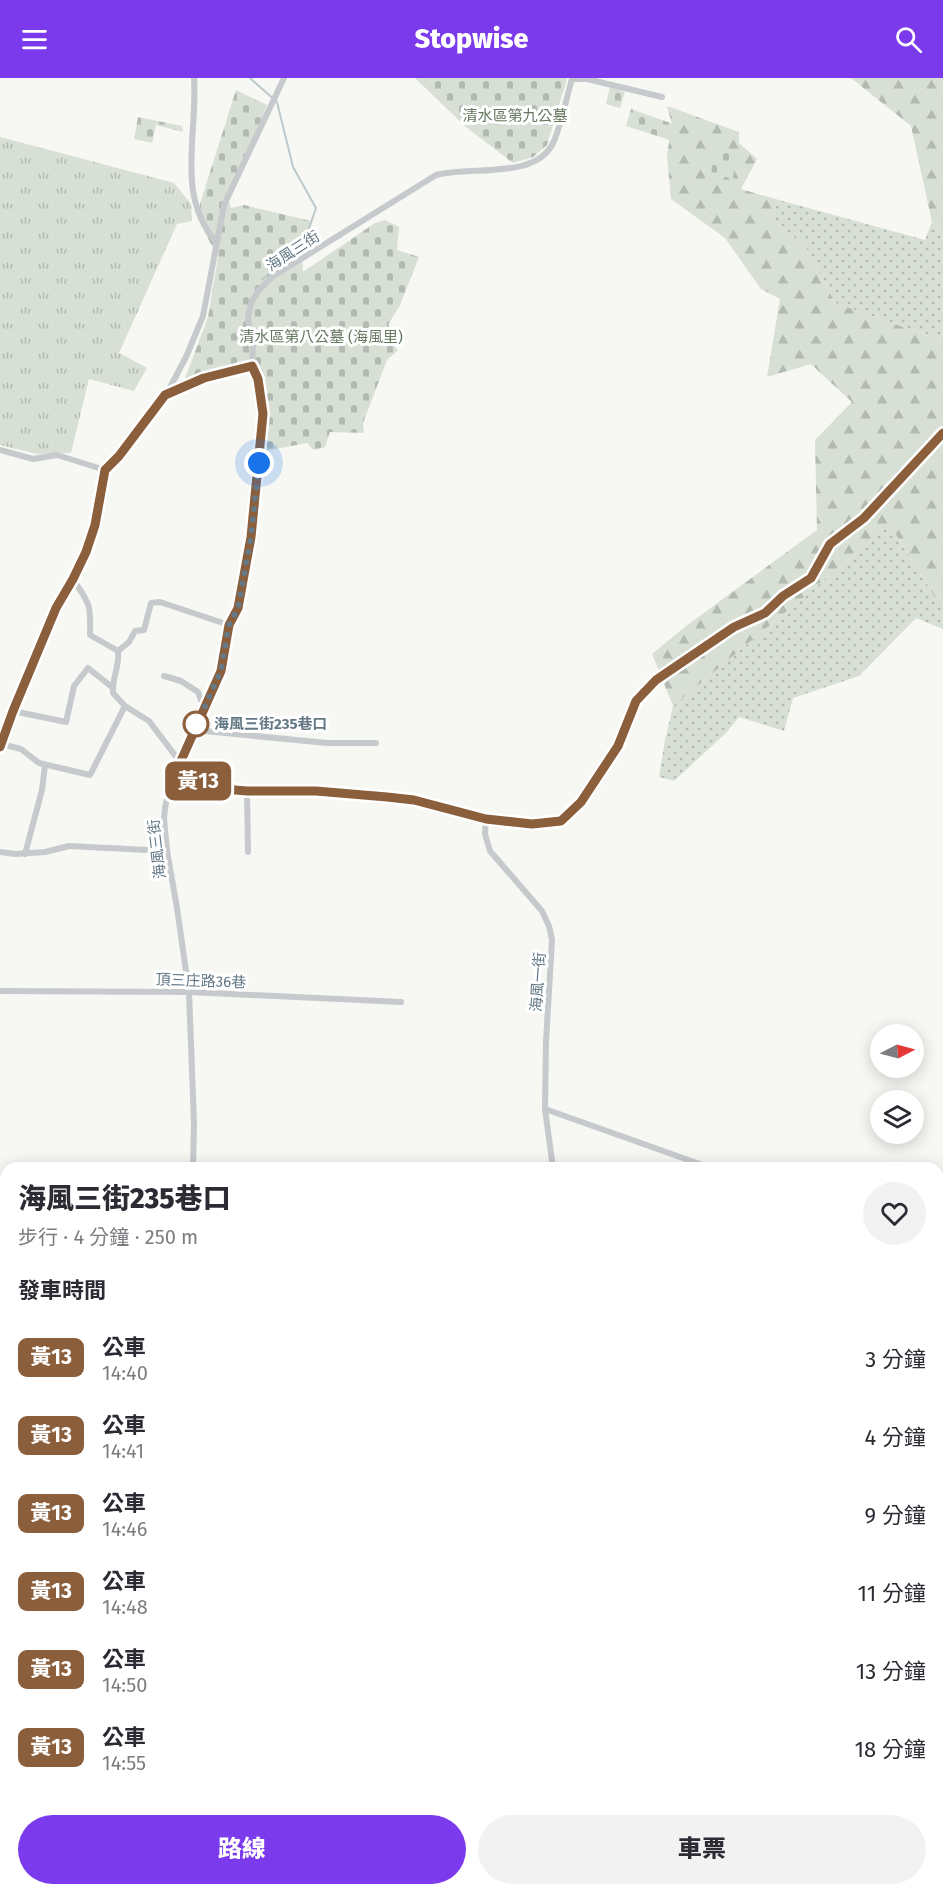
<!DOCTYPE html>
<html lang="zh-TW">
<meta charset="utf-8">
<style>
body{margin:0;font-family:"Fira Sans","Noto Sans TC",sans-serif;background:#f2f2f3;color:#2b2b33;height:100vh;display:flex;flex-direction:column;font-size:22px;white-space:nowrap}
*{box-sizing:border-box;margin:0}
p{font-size:20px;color:#7c7c81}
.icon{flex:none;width:33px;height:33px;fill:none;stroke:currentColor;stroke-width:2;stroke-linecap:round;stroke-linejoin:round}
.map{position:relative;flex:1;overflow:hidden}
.side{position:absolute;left:0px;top:1084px;width:944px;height:734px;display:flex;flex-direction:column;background:#fff;border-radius:18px 18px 0 0;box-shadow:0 3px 15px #0003}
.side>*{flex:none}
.badge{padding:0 12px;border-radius:9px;font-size:21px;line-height:39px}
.needle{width:39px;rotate:84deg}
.controls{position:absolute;left:870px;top:946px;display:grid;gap:12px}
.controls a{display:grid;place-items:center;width:54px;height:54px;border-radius:50%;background:#fff;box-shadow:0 3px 15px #0003;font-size:30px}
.you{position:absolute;width:30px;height:30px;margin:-15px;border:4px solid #fff;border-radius:50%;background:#1a73e8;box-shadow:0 0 0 9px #1a73e833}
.map>.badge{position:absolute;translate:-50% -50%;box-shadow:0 0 0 3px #fff}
h2{padding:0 18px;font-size:22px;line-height:54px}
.round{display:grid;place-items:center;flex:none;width:63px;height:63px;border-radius:32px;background:#f2f2f3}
.overview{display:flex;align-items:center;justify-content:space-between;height:102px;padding:0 18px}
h1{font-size:28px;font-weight:800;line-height:45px}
.cta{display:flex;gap:12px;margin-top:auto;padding:12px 18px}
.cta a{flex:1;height:69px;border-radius:36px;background:#7c3aed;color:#fff;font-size:24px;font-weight:800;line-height:69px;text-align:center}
.cta a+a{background:#f2f2f3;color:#2b2b33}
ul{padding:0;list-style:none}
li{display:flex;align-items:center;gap:18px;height:78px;padding:0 18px}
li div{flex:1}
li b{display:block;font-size:22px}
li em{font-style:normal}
li .badge{min-width:66px;font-weight:700;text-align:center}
header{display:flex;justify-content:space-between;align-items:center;height:78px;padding:0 18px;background:#7c3aed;color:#fff;font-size:27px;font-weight:800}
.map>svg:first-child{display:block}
.grass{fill:url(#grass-dots)}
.forest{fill:url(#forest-firs)}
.cemetery{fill:url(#cemetery-stones)}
.park{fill:url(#park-tufts)}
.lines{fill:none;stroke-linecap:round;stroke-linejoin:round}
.stream{stroke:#bcc9cd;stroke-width:2}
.minor{stroke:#c6cacd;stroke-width:6}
.line-casing{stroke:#fff;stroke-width:14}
.line{stroke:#8b5e3c;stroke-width:9}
.walk{stroke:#647886;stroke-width:6;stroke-dasharray:0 10.8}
.stop-dot{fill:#fff;stroke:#8b5e3c;stroke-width:3}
.labels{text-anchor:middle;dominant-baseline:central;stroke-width:6;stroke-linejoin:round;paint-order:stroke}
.park-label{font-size:15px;fill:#65785f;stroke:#fff}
.street-label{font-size:15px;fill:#647886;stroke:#fff}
.stop-label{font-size:15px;font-weight:bold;fill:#647886;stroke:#fff;text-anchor:start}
</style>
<header><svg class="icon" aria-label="menu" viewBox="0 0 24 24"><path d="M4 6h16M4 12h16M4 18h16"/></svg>Stopwise<svg class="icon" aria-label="search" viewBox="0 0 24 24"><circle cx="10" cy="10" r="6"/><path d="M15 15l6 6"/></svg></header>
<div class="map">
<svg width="943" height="1817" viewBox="0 0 943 1817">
<defs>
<pattern id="grass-dots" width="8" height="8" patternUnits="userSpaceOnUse" patternTransform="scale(1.5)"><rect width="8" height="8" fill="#d8dfd4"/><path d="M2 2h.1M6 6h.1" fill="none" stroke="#b3bab2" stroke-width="1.8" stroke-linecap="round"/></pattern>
<pattern id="forest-firs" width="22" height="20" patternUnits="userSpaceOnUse" patternTransform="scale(1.5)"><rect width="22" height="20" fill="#d8dfd4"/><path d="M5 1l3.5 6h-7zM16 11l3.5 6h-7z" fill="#b3bab2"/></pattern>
<pattern id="cemetery-stones" width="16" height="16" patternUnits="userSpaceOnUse" patternTransform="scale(1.5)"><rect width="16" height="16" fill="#d8dfd4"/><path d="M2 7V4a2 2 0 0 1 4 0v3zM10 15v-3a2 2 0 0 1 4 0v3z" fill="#b3bab2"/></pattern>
<pattern id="park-tufts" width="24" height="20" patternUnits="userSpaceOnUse" patternTransform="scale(1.5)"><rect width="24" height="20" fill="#d8dfd4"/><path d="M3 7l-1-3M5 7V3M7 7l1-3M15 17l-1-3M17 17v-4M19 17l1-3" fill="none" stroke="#b3bab2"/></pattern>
</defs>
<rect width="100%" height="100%" fill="#f7f7f3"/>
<g class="grass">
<polygon points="779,122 925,162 932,144 943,151 943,263 835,225 805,167 770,141"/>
<polygon points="890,447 935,519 943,523 943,551 916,540 859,598 793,620 784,653 739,639 727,654 674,703 659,699 665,662 673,628"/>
</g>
<g class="forest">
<polygon points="851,0 943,0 943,151 932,144 911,48"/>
<polygon points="667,28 739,54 739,65 757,81 741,111 779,122 770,141 805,167 835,225 943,263 943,523 935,519 890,447 673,628 652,576 686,548 817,452 815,362 852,324 811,286 767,299 780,221 761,211 725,160 671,121 667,77 672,46"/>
<polygon points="938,1797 943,1798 943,1817 577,1817 577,1812 938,1812"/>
<polygon points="336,1812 434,1812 434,1817 335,1817"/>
</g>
<g class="cemetery">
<polygon points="415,0 566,0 567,1 547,67 533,79 513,85 466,49"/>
<polygon points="610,9 625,14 620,30 606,26"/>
<polygon points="236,12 267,27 254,60 227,115 231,130 244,127 311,143 302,177 303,194 375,145 385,142 399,149 397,172 419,179 400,227 389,245 388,261 398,272 387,282 363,345 364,355 330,354 325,369 314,372 307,365 265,373 266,343 260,290 248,291 180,314 208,239 218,179 204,153 199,129"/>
<polygon points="631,31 673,46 670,62 626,48"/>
<polygon points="138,39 182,48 183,54 156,47 152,65 134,61"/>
<polygon points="724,69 735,78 733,102 711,101 713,75"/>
</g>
<polygon class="park" points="0,59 174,105 191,126 192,143 177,146 119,275 147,290 134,313 89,301 71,375 37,376 0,367"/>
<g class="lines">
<g class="stream">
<polyline points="250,0 277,24 293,89 316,130 301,174 262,201"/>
<polyline points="938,1321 943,1323"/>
<polyline points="624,1812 626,1817"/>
</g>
<g class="minor">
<path d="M194 0C198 57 175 118 217 165"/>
<polyline points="166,317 186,279 203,238 224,127 284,0"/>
<polyline points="0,372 33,381 57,377 105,392"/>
<path d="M73 501C90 526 91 527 90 557L118 573C120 587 112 600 113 615L125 628 149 643 193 701 211 710 247 713H316L387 719 414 722 486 740 532 746 561 743 581 724 618 668 627 643 636 623 656 602 734 549 765 535 783 518 811 500 830 466 864 440 943 355"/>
<polyline points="118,573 129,564 135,553 144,552 151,525 160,524 229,547"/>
<polyline points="164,598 181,603 198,614 204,630"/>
<polyline points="13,633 66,644 74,608 88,590 112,609"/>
<polyline points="194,652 327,665 376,665"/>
<polyline points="1,666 21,671 39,685 90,697 125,628"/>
<polyline points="0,669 13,633 56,530 73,501 86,474 95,447 105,392 119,378 165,317 204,300 252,288"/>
<polyline points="247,713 248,774"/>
<polyline points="486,740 485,756 490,773 542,833 549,848 552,862 546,964 545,1031 553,1090"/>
<polyline points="0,774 15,776 45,774 69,768 167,773"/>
<polyline points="25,776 42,712 45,687"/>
<polyline points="0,913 189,914 401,924"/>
<polyline points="545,1031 711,1090"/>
<path d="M193 1090 194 1045 189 914 177 830 167 773 164 741 165 730 173 693 180 685 221 593 229 547 238 530 251 459 263 335 258 301 252 288 253 266 249 249 248 237 252 223 259 212 272 199 436 97C471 87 537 103 554 63 562 44 566 21 572 1H587L662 19"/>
<polyline points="938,1174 943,1176"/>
<polyline points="0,1521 6,1521"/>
<polyline points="0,1627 6,1627"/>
<polyline points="0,1728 6,1716"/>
<polyline points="0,1773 6,1774"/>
<polyline points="0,1809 3,1817"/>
</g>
</g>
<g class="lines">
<defs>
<polyline id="line" points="0,669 13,633 56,530 73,501 86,474 95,447 105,392 119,378 165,317 204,300 252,288 258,301 263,336 251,459 238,530 229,547 221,593 180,685 193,700 211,710 247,713 316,713 387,719 414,722 486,741 532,746 561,743 581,724 618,668 636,623 656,602 734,549 765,535 783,518 811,500 830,466 864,440 943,355"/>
</defs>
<use href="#line" class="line-casing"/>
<use href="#line" class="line"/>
<polyline class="walk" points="196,646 194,652 221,593 229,547 238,530 251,459 259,385"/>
</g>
<circle class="stop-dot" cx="196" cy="646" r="12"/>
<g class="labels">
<g class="park-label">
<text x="515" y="38">清水區第九公墓</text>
<text x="321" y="259">清水區第八公墓 (海風里)</text>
</g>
<g class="street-label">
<text transform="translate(293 173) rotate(-33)">海風三街</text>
<text transform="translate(157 771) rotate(-97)">海風三街</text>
<text transform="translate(201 903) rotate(2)">頂三庄路36巷</text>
<text transform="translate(538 904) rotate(-86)">海風一街</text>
</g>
<g class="stop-label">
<text x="214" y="646">海風三街235巷口</text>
</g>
</g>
</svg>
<div class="controls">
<a><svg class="needle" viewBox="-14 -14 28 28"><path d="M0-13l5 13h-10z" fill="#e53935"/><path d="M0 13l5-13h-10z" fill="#7c7c81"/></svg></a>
<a><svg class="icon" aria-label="layers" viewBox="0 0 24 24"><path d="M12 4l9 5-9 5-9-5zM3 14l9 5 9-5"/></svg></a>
</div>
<div class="you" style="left:259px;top:385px"></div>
<b class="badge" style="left:198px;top:703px;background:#8b5e3c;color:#fff">黃13</b>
<section class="side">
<div class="overview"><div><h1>海風三街235巷口</h1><p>步行 · 4 分鐘 · 250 m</p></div><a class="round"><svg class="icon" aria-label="heart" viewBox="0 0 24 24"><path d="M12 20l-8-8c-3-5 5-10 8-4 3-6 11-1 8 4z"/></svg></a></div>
<h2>發車時間</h2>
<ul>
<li><span class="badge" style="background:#8b5e3c;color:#fff">黃13</span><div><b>公車</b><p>14:40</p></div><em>3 分鐘</em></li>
<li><span class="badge" style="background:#8b5e3c;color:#fff">黃13</span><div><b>公車</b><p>14:41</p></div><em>4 分鐘</em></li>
<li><span class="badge" style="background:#8b5e3c;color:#fff">黃13</span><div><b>公車</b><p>14:46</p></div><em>9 分鐘</em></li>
<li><span class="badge" style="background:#8b5e3c;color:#fff">黃13</span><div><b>公車</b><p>14:48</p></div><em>11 分鐘</em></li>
<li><span class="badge" style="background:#8b5e3c;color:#fff">黃13</span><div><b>公車</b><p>14:50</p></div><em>13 分鐘</em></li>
<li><span class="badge" style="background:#8b5e3c;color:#fff">黃13</span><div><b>公車</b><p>14:55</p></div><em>18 分鐘</em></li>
</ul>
<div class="cta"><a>路線</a><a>車票</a></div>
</section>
</div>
